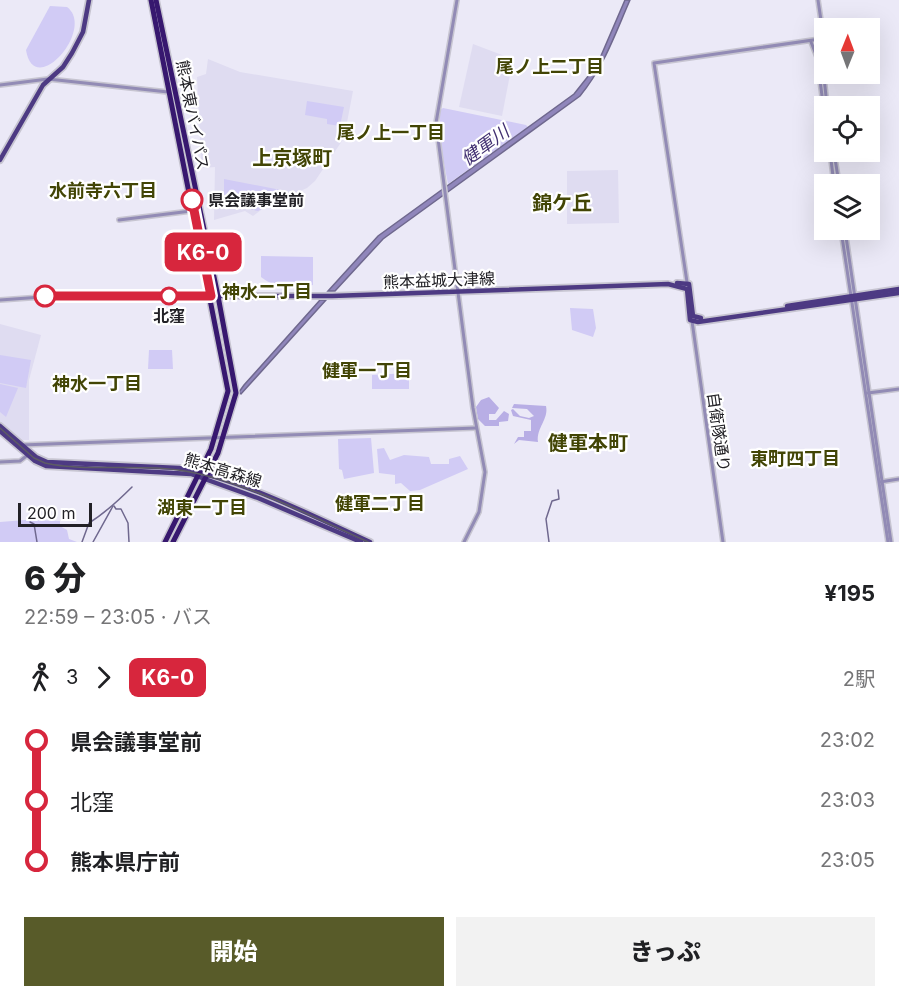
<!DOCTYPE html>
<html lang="ja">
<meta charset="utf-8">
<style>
body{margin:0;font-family:Inter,"Noto Sans JP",sans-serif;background:#f2f2f2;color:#202124;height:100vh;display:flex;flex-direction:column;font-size:22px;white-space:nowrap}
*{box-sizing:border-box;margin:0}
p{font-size:20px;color:#757577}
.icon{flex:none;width:33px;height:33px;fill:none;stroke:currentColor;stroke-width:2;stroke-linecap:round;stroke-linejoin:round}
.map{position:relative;height:542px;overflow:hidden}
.side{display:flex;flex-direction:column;background:#fff;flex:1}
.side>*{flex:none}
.badge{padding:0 12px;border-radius:9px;font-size:21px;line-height:39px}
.needle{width:39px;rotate:1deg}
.tools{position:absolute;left:814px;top:18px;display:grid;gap:12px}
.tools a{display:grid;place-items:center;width:66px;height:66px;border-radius:0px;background:#fff;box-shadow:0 6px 24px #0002;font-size:30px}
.scale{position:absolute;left:18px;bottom:15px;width:74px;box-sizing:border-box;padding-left:6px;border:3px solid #222126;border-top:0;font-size:16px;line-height:21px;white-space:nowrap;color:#222126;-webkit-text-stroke:4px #fff;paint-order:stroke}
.map>.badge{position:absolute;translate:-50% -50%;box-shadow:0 0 0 3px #fff}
.legs{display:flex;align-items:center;gap:9px;height:66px;padding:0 24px;font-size:20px}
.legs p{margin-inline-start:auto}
.head{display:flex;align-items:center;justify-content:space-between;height:102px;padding:0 24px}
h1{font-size:33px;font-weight:800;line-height:45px}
.cta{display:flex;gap:12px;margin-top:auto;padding:12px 24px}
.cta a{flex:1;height:69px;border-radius:0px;background:#585b29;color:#fff;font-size:24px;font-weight:800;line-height:69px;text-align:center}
.cta a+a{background:#f2f2f2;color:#202124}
ul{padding:0 24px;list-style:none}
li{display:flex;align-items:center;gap:21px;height:60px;font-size:22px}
li i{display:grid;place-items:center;width:9px;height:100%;margin:0 8px;background:currentColor}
li i::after{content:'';width:15px;height:15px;margin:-8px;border:4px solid;border-radius:50%;background:#fff}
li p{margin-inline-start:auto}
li:first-child i{background:linear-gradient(#0000 50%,currentColor 0)}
li:last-child i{background:linear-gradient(currentColor 50%,#0000 0)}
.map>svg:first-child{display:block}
.built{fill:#dfdcf1}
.green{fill:#d1cbf5}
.forest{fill:#b8aee5}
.water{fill:#9086bb;stroke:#6f688e;stroke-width:1.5}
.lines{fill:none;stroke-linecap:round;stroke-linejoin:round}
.stream{stroke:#6f688e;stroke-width:1.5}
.minor-casing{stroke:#c7c5d1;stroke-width:6}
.major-casing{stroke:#c7c5d1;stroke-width:8}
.highway-casing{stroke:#c7c5d1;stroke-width:8}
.minor{stroke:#928bb5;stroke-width:3}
.major{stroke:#4d3a83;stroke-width:4.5}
.highway{stroke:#37186f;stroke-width:5}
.tram{stroke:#5d5c64;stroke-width:1.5}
.line-1-casing{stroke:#fff;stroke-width:14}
.line-1{stroke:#d7263d;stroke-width:9}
.stop-1-dot{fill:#fff;stroke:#d7263d;stroke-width:3}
.labels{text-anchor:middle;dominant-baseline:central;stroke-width:4.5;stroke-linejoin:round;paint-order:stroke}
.street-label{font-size:16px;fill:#222126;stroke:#fff}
.stop-label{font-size:16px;font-weight:bold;fill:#222126;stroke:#fff;text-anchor:start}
.neighbourhood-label{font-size:18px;font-weight:bold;fill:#424505;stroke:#fff}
.water-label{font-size:18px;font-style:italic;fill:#423072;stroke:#fff}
.quarter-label{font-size:20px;font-weight:bold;fill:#424505;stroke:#fff}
</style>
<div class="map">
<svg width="899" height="542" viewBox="0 0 899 542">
<rect width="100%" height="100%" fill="#ebe9f7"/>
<g class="built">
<polygon points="473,44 513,59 502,116 459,107"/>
<polygon points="208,59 240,72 353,91 344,138 315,181 307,188 265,207 253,216 245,211 214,220 215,167 203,168 201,159 197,77 206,74"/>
<polygon points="618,170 619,223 567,224 567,171"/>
<polygon points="0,324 41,335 29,380 29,440 19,440 0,422"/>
</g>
<g class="green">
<path d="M50 6 67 7C96 29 34 100 26 50Z"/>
<polygon points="307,101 344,107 340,126 327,124 327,119 305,115"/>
<polygon points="443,108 526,125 528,127 448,184 439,137 440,110"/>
<polygon points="224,179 281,190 281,198 258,211 224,204"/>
<path d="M261 256 313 257V285C292 289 278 290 261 277Z"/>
<polygon points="570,308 593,309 596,328 593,337 572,330"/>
<polygon points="149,350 172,350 173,369 148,369"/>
<polygon points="0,355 31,360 26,388 0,383"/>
<polygon points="409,373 409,389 372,389 372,375"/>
<polygon points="0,384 18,388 6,417 0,412"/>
<polygon points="371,438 374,473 344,479 342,470 339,469 338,439"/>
<polygon points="384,448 390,460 404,455 429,457 431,464 449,464 449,459 460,456 468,469 420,490 410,491 401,483 395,484 395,475 379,473 377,449"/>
<polygon points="25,520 60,521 60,526 67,530 69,539 77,542 0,542 0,522"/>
</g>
<g class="forest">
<polygon points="489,397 499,408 495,414 489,414 489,420 496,420 504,411 509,414 508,421 499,422 499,426 485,426 478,419 476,407 481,400"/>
<path d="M514 404 546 406C549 419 536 428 538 442L519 440 514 444 518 437H524V431H531V420L513 416 511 410 513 409 520 416 529 418 534 416 527 409 512 408Z"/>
</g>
<g class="water">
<path d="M625 0H630C615 34 604 67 580 96L383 239 335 291H328L378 236 574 94 597 65Z"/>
<polygon points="320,300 326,300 241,394 239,392 244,385"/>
</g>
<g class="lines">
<g class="stream">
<polyline points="114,506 116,509 121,509 128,523 129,542"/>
<polyline points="30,522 34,524 37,542"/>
<path d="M82 542 89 523C105 513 118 501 132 487"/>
<polyline points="93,542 113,506"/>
<polyline points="549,542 546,519 552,501 559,499 558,490"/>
</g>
<defs>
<g id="minor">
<polyline points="457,0 436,123 473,408 485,472 479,512 464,542"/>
<polyline points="820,39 827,106"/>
<polyline points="811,42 817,57 825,119"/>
<polyline points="817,50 817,43 823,34 818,0"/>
<polyline points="0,85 48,79 168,92"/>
<polyline points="830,152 834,184"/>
<polyline points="834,152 839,184"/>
<polyline points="119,220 199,210"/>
<polyline points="841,230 888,542"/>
<polyline points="845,230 891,542"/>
<polyline points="687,282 654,63 820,39"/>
<polyline points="0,300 70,295 208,296"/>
<polyline points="692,321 723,542"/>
<polyline points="868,393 899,389"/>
<polyline points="22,445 476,428"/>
<polyline points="0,462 20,461 29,454"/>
<polyline points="880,482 899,479"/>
</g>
<g id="major">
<polyline points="0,160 43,85 63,67 72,53 83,32 89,0"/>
<polyline points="677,283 689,284 693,316 701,318"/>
<polyline points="211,296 332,296 668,284 687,289 690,320 698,322 899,293"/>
<polyline points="787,306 899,289"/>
<path d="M0 426 36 457 47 462 179 468C246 481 308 514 370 542"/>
<polyline points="0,431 35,461 46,466 191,474 258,498 361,542"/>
</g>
<g id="highway">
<polyline points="151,0 228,391 211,449 165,542"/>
<polyline points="156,0 218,296 236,393 218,453 173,542"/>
</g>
</defs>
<use href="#minor" class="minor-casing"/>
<use href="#major" class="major-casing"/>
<use href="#highway" class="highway-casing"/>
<use href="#minor" class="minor"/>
<use href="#major" class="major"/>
<use href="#highway" class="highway"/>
<path class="tram" d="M0 428 34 458 45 463C84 472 137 464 178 470 238 478 313 517 368 542"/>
</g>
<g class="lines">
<defs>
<polyline id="line-1" points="45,296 211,296 192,200"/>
</defs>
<use href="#line-1" class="line-1-casing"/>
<use href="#line-1" class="line-1"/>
</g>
<g class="stop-1-dot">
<circle cx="192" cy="200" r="10"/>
<circle cx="45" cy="296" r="10"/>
<circle cx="169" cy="296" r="8"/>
</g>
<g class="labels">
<g class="street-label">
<text transform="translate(193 115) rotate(79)">熊本東バイパス</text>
<text transform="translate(439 280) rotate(-2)">熊本益城大津線</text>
<text transform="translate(719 432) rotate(82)">自衛隊通り</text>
<text transform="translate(223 470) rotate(17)">熊本高森線</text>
</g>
<g class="stop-label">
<text x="208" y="200">県会議事堂前</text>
<text x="169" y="316" text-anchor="middle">北窪</text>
</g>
<g class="neighbourhood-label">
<text x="550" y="66">尾ノ上二丁目</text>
<text x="391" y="132">尾ノ上一丁目</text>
<text x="103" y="190">水前寺六丁目</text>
<text x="267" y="291">神水二丁目</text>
<text x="367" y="370">健軍一丁目</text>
<text x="97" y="383">神水一丁目</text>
<text x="795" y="458">東町四丁目</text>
<text x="380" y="503">健軍二丁目</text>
<text x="202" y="507">湖東一丁目</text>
</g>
<g class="water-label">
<text transform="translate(485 145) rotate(-36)">健軍川</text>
</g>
<g class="quarter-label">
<text x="292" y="158">上京塚町</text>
<text x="562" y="203">錦ケ丘</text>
<text x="588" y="443">健軍本町</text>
</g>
</g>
</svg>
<div class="tools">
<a><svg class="needle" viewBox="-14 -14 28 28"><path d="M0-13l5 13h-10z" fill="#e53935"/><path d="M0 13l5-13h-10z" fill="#757577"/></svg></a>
<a><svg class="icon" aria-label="locate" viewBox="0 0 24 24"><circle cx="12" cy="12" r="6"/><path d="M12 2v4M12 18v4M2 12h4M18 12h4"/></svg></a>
<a><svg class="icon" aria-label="layers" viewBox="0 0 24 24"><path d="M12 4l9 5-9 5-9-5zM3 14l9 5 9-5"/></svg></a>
</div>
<div class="scale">200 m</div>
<b class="badge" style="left:203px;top:252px;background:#d7263d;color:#fff">K6-0</b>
</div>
<section class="side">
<div class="head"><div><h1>6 分</h1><p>22:59 – 23:05 · バス</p></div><b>¥195</b></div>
<div class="legs"><svg class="icon" aria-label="walk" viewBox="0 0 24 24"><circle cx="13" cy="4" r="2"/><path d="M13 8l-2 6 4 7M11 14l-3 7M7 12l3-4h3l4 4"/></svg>3<svg class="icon" aria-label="forward" viewBox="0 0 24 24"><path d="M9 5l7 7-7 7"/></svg><b class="badge" style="background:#d7263d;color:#fff">K6-0</b><p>2駅</p></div>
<ul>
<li><i style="color:#d7263d"></i><b>県会議事堂前</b><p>23:02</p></li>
<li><i style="color:#d7263d"></i><span>北窪</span><p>23:03</p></li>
<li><i style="color:#d7263d"></i><b>熊本県庁前</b><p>23:05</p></li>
</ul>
<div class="cta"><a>開始</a><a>きっぷ</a></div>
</section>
